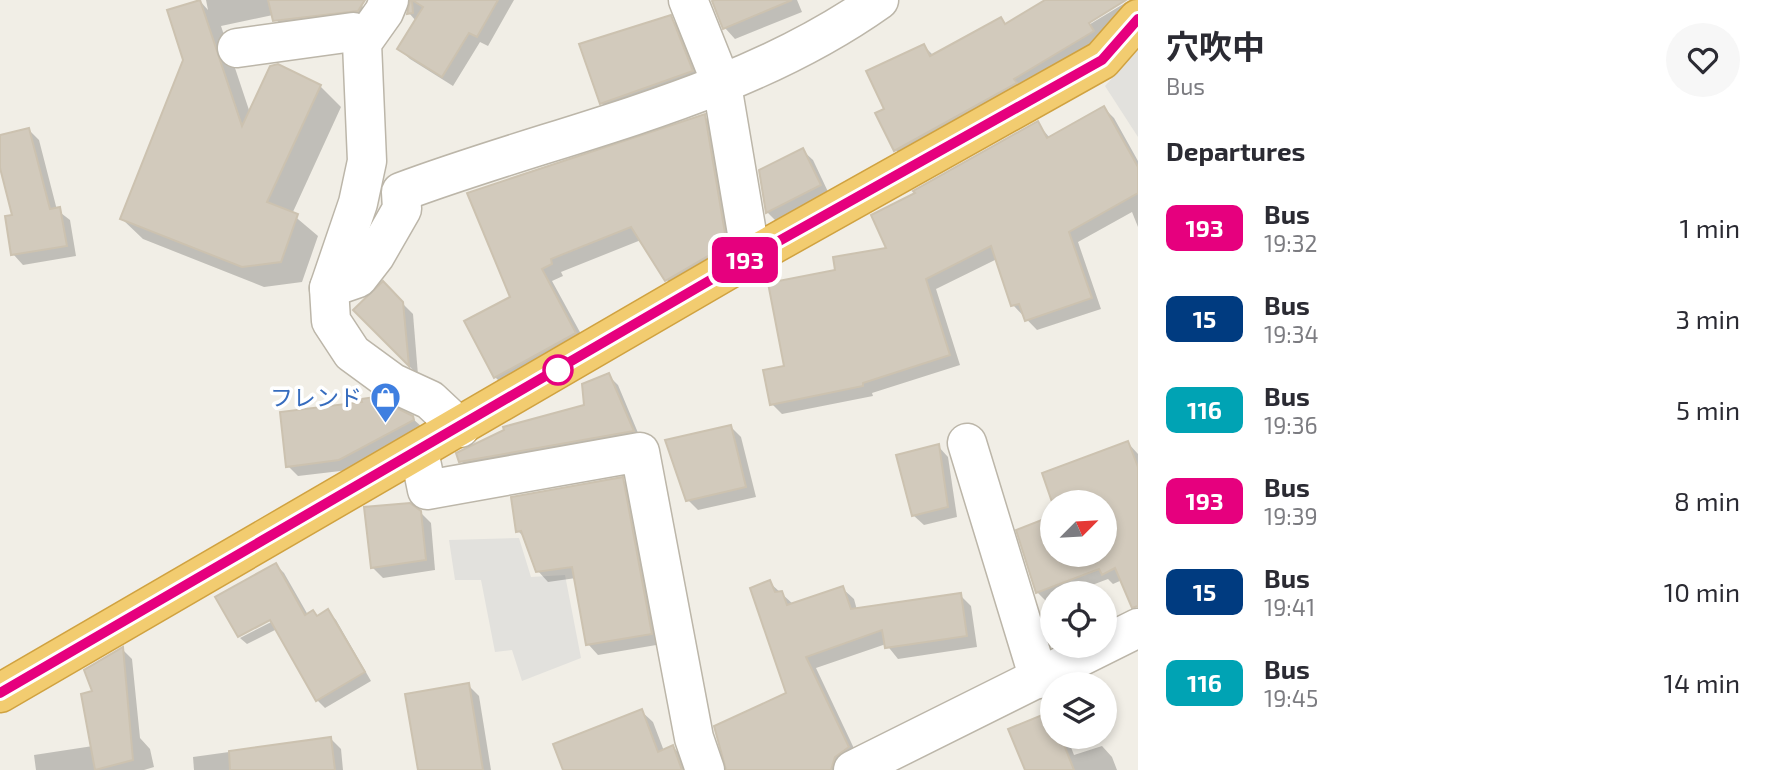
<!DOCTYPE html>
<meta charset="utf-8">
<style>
body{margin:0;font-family:"Exo 2","Noto Sans JP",sans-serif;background:#f7f7f7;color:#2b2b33;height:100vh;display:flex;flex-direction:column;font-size:26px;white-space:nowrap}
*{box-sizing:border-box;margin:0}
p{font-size:23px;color:#7c7c81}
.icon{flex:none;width:38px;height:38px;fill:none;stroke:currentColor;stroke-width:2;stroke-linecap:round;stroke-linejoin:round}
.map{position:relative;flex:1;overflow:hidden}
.side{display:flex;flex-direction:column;background:#fff;width:630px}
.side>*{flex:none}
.badge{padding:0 14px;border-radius:10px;font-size:24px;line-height:46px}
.needle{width:46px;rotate:66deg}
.controls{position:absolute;left:1040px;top:490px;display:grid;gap:14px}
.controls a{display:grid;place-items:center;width:77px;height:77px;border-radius:50%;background:#fff;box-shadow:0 4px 10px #0003;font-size:35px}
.map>.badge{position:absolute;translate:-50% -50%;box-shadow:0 0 0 4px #fff}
h2{padding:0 28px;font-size:26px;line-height:63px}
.round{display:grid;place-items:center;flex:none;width:74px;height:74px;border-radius:37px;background:#f7f7f7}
.headline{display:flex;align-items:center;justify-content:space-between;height:119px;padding:0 28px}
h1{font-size:33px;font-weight:700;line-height:52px}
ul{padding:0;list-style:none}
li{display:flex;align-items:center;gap:21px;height:91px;padding:0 28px}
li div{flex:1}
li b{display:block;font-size:26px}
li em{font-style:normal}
li .badge{min-width:77px;font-weight:700;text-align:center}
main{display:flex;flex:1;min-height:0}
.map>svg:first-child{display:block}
.parking{fill:#e2e1dd}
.shadow{fill:#0003}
.building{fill:#d2cabc;stroke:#ccc2b0;stroke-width:2}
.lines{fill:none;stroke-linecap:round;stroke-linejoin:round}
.minor-casing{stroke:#bcb6a9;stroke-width:41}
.highway-casing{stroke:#d0a240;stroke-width:41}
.minor{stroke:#fff;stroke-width:38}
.highway{stroke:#f2cc70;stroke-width:38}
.line-casing{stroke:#fff;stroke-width:16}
.line{stroke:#e6007e;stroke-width:10}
.stop-dot{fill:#fff;stroke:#e6007e;stroke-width:3.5}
.labels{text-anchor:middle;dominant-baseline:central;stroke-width:7;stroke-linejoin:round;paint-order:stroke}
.shop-label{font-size:23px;fill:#366cbe;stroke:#fff;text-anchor:end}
</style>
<main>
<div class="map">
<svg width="1138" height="770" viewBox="0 0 1138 770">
<rect width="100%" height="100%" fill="#f1eee6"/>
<g class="parking">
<polygon points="1138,50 1138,137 1105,86"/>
<polygon points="519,538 531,577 565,575 581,658 522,681 512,650 495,652 481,580 455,580 449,540"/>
</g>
<g class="shadow">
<polygon points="206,0 361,0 366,21 285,31 273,15 221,26 250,113 320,86 341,107 292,214 318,236 302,282 264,287 143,239 122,219 185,60 200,1 208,10"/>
<polygon points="412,0 514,0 488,46 480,42 453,86 410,59 399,49 416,21 409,13"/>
<polygon points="719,0 797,0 802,12 735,39 725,28"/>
<polygon points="1049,0 1123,0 1080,26 1082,29 1130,0 1138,0 1138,9 1098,34 1103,42 906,161 896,150 878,114 887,110 924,46 934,56 1001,19 1007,25"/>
<polygon points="670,17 680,28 702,82 612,113 601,103"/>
<polygon points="1104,108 1114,118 1138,161 1138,227 1132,212 1078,242 1101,309 1037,330 1013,305 997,259 936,289 960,365 872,393 873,396 782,414 772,404 786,367 837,271 889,249 917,194 1037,123 1050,138"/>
<polygon points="704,116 716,128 738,257 679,292 667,280 641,240 561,272 563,276 552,281 587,345 507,389 495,377 512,298 469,194"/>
<polygon points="29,130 39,140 57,210 70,220 76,256 23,265 13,254 14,216 0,161 0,137"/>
<polygon points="802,150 813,160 830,196 777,222 767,212"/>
<polygon points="383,284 413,314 418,375 406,363"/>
<polygon points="608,375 618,385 641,440 470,470 461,461 586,406"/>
<polygon points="412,418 423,428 349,470 298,476 288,466"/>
<polygon points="731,427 741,437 756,497 698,510 688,500"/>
<polygon points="1128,443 1138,454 1138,608 1131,601 1122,580 1113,584 1108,579 1071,593 1052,593 1052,600 1047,602 1037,592 1052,555 1104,555 1104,502 1054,502 1044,474"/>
<polygon points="938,446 948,457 957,517 924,525 913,515"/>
<polygon points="622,479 632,490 662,644 598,655 588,644 576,578 548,582 538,571 526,539 518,531"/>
<polygon points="420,512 431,523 435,570 383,578 373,568"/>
<polygon points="276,565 284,573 308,615 313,612 318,617 328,612 336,620 371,681 325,708 317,700 277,629 247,644 240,638 279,618"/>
<polygon points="769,582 794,605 842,588 854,599 857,610 960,595 971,606 977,647 898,659 886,644 816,668 859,759 846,770 727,770 789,694"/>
<polygon points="122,649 132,659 140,738 150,749 154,767 144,770 36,770 34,755 93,746"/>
<polygon points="468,685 479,696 491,770 419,770"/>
<polygon points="641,711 653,722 664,751 673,747 684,758 689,770 565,770"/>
<polygon points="1052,737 1067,737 1074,755 1102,746 1112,757 1117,770 1025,770"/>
<polygon points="330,738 341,749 343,770 194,770 193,757"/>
</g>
<g class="building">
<polygon points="200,0 242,126 270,66 278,64 321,85 267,202 298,214 281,262 242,267 120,219 183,60 167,10"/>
<polygon points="268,0 365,0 358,11 273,21"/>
<polygon points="410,0 498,0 477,37 469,33 442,77 397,49 423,7 412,0 413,13 407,14"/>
<polygon points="792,0 723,29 712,1 714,0"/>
<polygon points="1045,0 1126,0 1089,23 1094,31 1014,79 1017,83 894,151 875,113 884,109 866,71 924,44 930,56 1001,17 1005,24"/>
<polygon points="671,15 693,71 600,104 579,44"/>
<polygon points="1104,106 1138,167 1138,193 1069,232 1092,298 1025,321 1019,304 1011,306 991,246 926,279 950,355 863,383 863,386 770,405 763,370 784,366 768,283 835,270 833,257 886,248 871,215 915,193 913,191 1038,121 1047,138"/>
<polygon points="705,114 727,245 665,281 631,227 551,259 552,264 542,269 576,333 494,378 464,321 510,297 467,193"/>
<polygon points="29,128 50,209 60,207 67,246 11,255 5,216 12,215 0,168 0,135"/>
<polygon points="803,148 821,185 766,213 759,170"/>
<polygon points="383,281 403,302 409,366 353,310"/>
<polygon points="609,373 634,431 459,462 456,453 504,430 503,427 584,405 582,384"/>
<polygon points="375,397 413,416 414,420 339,460 286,467 280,412 362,402 361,399"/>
<polygon points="731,425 746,487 686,501 665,440"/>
<polygon points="1128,441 1138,467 1138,606 1132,608 1115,568 1102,575 1099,569 1036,593 1016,530 1052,516 1052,555 1104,555 1104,502 1052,502 1042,473"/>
<polygon points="939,444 948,507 912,516 896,455"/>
<polygon points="623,477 652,634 586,645 572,567 536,572 521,531 516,532 511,497"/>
<polygon points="410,503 421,511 426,560 371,568 364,507"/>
<polygon points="276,563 305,615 313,610 317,616 328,609 365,672 316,701 270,620 238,637 215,597"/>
<polygon points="770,580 775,592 782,591 787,605 843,586 851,609 961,593 967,636 885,648 882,630 806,657 849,747 835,757 831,770 726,770 714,726 786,693 750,588"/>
<polygon points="123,647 133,760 95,770 81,694 92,691 84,670"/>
<polygon points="469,683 483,770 418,770 405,694"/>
<polygon points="642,709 658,752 673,745 682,770 563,770 553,744"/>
<polygon points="1052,711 1052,737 1061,737 1074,770 1025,770 1008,729"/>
<polygon points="331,737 335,770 230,770 229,751"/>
</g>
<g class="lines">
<defs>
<g id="minor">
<polyline points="389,0 384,12 362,43 367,161 358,203 329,288 331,321 352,353 393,383 430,400 460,428"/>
<polyline points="688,0 722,85 751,257"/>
<polyline points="237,48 353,32 362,43"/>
<path d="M329 288 358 278 375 256 402 209 401 192C561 132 737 101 879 0"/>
<polyline points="967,443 1039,679"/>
<polyline points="419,451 427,490 640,452 694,738 705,770"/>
<polyline points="853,770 1138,628"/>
</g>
<polyline id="highway" points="0,693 738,264 1102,60 1138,19"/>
</defs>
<use href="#minor" class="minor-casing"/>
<use href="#highway" class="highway-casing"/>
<use href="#minor" class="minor"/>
<use href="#highway" class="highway"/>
</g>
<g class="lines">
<defs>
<polyline id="line" points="0,693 738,264 1102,60 1138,19"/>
</defs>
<use href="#line" class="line-casing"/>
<use href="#line" class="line"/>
</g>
<defs>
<symbol id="shop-pin" viewBox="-11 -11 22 30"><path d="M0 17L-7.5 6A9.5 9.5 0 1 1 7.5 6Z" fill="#3f7fe0" stroke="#fff"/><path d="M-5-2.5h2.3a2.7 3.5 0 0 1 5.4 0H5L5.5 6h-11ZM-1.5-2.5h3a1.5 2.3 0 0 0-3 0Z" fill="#fff"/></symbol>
</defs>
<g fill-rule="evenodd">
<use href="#shop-pin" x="368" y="380" width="35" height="47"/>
</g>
<circle class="stop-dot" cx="558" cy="370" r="14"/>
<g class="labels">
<g class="shop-label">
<text x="362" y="397">フレンド</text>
</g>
</g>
</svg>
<div class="controls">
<a><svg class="needle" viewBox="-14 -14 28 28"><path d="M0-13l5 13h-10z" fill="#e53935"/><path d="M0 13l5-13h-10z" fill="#7c7c81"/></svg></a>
<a><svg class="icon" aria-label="locate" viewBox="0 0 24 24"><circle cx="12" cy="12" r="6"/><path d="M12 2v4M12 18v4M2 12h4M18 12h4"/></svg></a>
<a><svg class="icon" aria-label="layers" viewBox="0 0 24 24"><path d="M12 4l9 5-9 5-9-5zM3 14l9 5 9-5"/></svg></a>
</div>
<b class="badge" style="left:745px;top:260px;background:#e6007e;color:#fff">193</b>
</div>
<section class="side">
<div class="headline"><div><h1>穴吹中</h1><p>Bus</p></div><a class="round"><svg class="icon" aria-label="heart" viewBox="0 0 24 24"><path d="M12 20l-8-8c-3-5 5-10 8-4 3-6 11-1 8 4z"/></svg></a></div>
<h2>Departures</h2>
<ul>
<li><span class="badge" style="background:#e6007e;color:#fff">193</span><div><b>Bus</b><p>19:32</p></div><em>1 min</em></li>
<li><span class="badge" style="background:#003b80;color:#fff">15</span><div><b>Bus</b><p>19:34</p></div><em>3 min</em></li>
<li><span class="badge" style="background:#00a3b4;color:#fff">116</span><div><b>Bus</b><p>19:36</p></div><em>5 min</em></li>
<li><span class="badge" style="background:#e6007e;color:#fff">193</span><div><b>Bus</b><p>19:39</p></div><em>8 min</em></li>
<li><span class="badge" style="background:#003b80;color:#fff">15</span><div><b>Bus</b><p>19:41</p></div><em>10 min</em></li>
<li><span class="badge" style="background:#00a3b4;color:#fff">116</span><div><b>Bus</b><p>19:45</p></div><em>14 min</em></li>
</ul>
</section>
</main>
